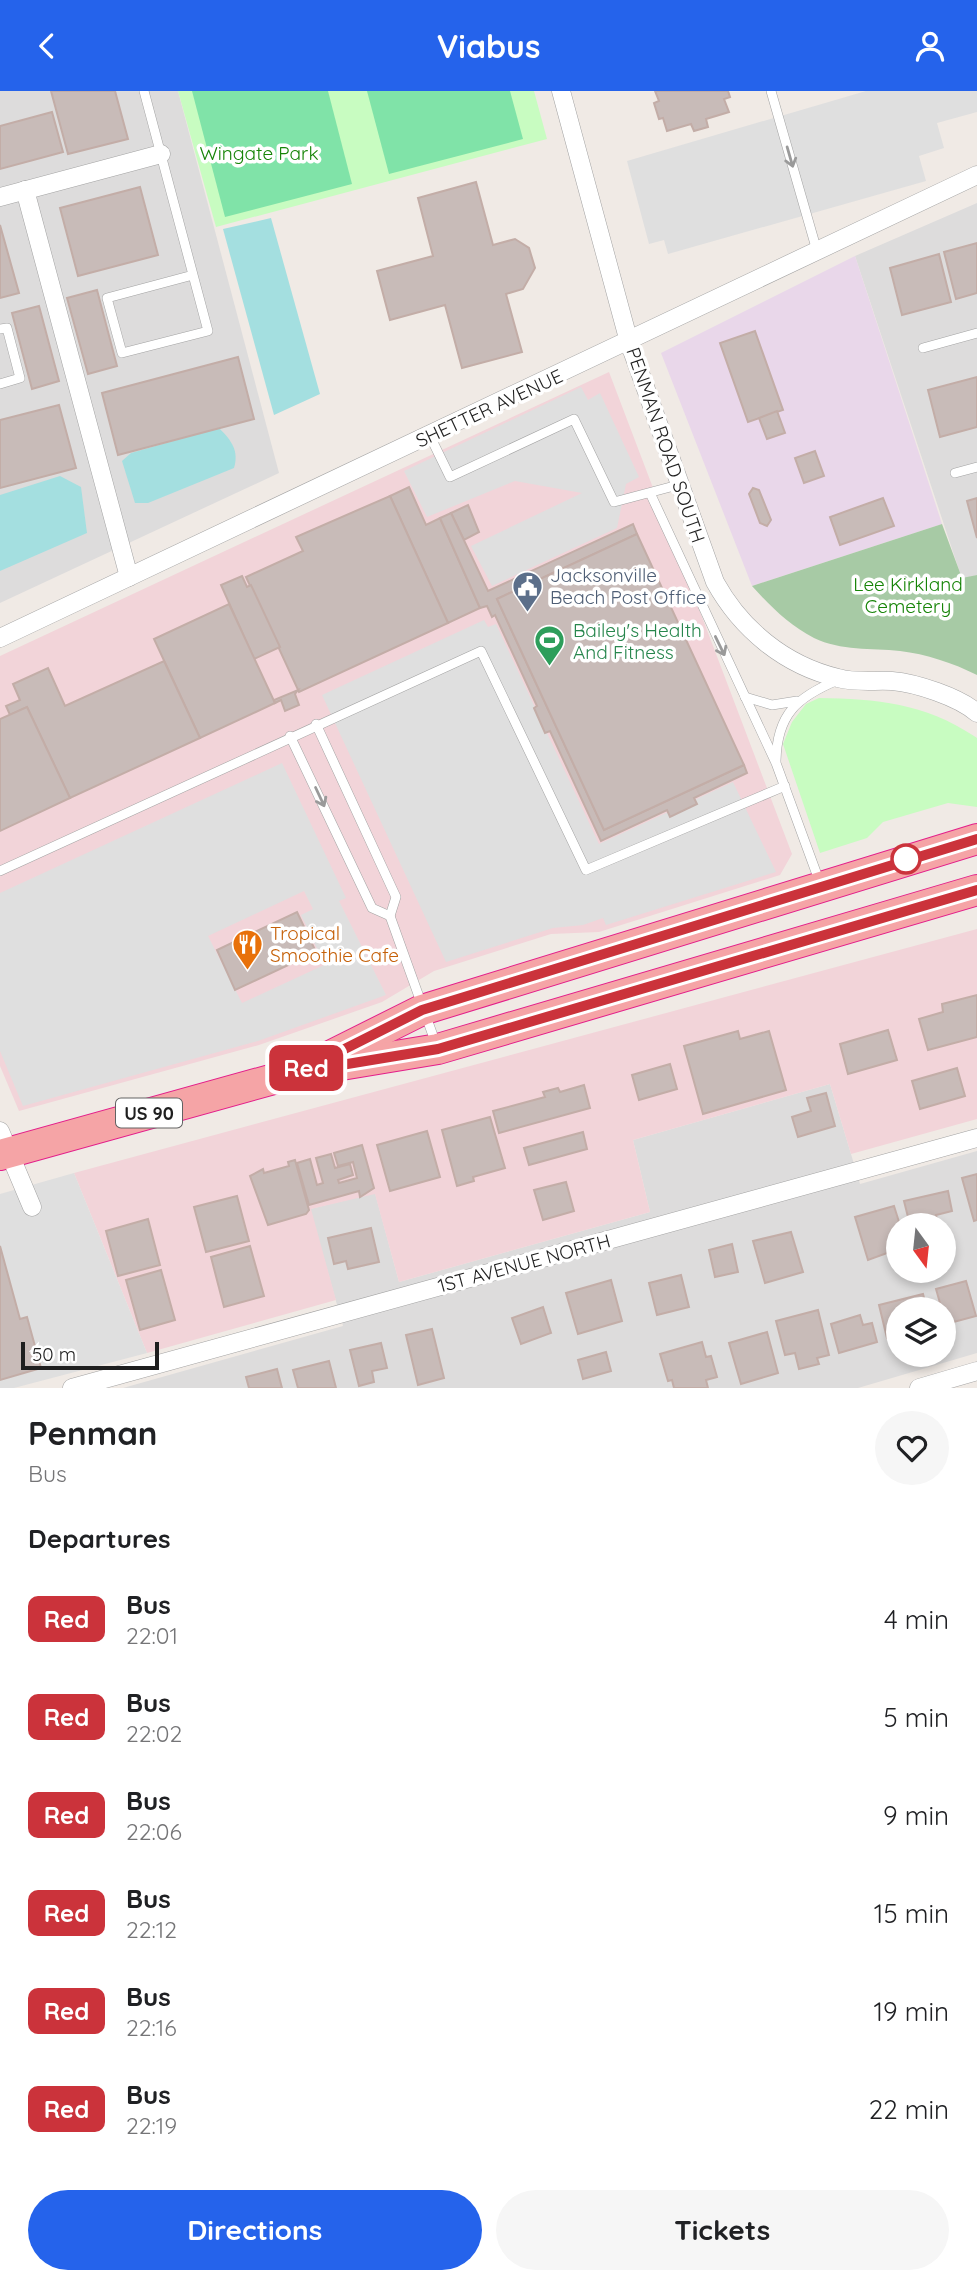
<!DOCTYPE html>
<style>
body{margin:0;font-family:Quicksand,sans-serif;background:#f6f6f6;color:#202124;height:100vh;display:flex;flex-direction:column;font-size:26px;white-space:nowrap}
*{box-sizing:border-box;margin:0}
p{font-size:23px;color:#757577}
.icon{flex:none;width:38px;height:38px;fill:none;stroke:currentColor;stroke-width:2;stroke-linecap:round;stroke-linejoin:round}
.map{position:relative;height:1297px;overflow:hidden}
.panel{display:flex;flex-direction:column;background:#fff;flex:1}
.panel>*{flex:none}
.badge{padding:0 14px;border-radius:10px;font-size:24px;line-height:46px}
.needle{width:46px;rotate:165deg}
.tools{position:absolute;left:886px;top:1122px;display:grid;gap:14px}
.tools a{display:grid;place-items:center;width:70px;height:70px;border-radius:50%;background:#fff;box-shadow:0 4px 10px #0003;font-size:35px}
.scale{position:absolute;left:21px;bottom:18px;width:138px;box-sizing:border-box;padding-left:7px;border:4px solid #1f1f1f;border-top:0;font-size:19px;line-height:24px;white-space:nowrap;color:#1f1f1f;-webkit-text-stroke:5px #fff;paint-order:stroke}
.map>.badge{position:absolute;translate:-50% -50%;box-shadow:0 0 0 4px #fff}
h2{padding:0 28px;font-size:26px;line-height:63px}
.round{display:grid;place-items:center;flex:none;width:74px;height:74px;border-radius:37px;background:#f6f6f6}
.summary{display:flex;align-items:center;justify-content:space-between;height:119px;padding:0 28px}
h1{font-size:33px;font-weight:800;line-height:52px}
.primary-button{display:flex;gap:14px;margin-top:auto;padding:14px 28px}
.primary-button a{flex:1;height:80px;border-radius:42px;background:#2563eb;color:#fff;font-size:28px;font-weight:800;line-height:80px;text-align:center}
.primary-button a+a{background:#f6f6f6;color:#202124}
ul{padding:0;list-style:none}
li{display:flex;align-items:center;gap:21px;height:98px;padding:0 28px}
li div{flex:1}
li b{display:block;font-size:26px}
li em{font-style:normal}
li .badge{min-width:77px;font-weight:700;text-align:center}
header{display:flex;justify-content:space-between;align-items:center;height:91px;padding:0 28px;background:#2563eb;color:#fff;font-size:32px;font-weight:800}
.map>svg:first-child{display:block}
.residential{fill:#dddcdc;fill-rule:evenodd}
.commercial{fill:#f2d4d9}
.industrial{fill:#e9d7ea}
.cemetery{fill:#a7caa5}
.park{fill:#c8fcc1}
.pitch{fill:#80e3a8}
.parking{fill:#dfdfdf;fill-rule:evenodd}
.water{fill:#a4dfe0}
.building{fill:#c8bbb8;stroke:#c3ada7;stroke-width:2}
.lines{fill:none;stroke-linecap:round;stroke-linejoin:round}
.service-casing{stroke:#a3a3a3;stroke-width:10}
.minor-casing{stroke:#a3a3a3;stroke-width:19}
.trunk-casing{stroke:#e31e8a;stroke-width:32}
.service{stroke:#fff;stroke-width:9}
.minor{stroke:#fff;stroke-width:18}
.trunk{stroke:#f5a4a6;stroke-width:30}
.oneway{stroke:#9a9a9a}
.line-casing{stroke:#fff;stroke-width:16}
.line{stroke:#cb333b;stroke-width:10}
.stop-dot{fill:#fff;stroke:#cb333b;stroke-width:3.5}
.labels{text-anchor:middle;dominant-baseline:central;stroke-width:7;stroke-linejoin:round;paint-order:stroke}
.shield{fill:#fff;stroke:#626262;stroke-width:2}
.shield-label{font-size:18px;font-weight:bold;fill:#1f1f1f}
.park-label{font-size:19px;fill:#168407;stroke:#fff}
.street-label{font-size:19px;fill:#1f1f1f;stroke:#fff}
.service-label{font-size:19px;fill:#4e5e75;stroke:#fff;text-anchor:start}
.leisure-label{font-size:19px;fill:#27864d;stroke:#fff;text-anchor:start}
.food-label{font-size:19px;fill:#c56008;stroke:#fff;text-anchor:start}
</style>
<header><svg class="icon" aria-label="back" viewBox="0 0 24 24"><path d="M15 5l-7 7 7 7"/></svg>Viabus<svg class="icon" aria-label="person" viewBox="0 0 24 24"><circle cx="12" cy="8" r="4"/><path d="M4 21q1-7 8-7t8 7"/></svg></header>
<div class="map">
<svg width="977" height="1297" viewBox="0 0 977 1297">
<rect width="100%" height="100%" fill="#f0eae5"/>
<g class="residential">
<polygon points="0,0 178,0 279,382 0,512"/>
<polygon points="977,112 977,484 962,488 855,165"/>
<path d="M830 993 860 1093 977 1060V1262L858 1297H123L343 1235 310 1118 375 1102 399 1191 650 1121 633 1049ZM898 1134H943V1180H898ZM898 1218H943V1264H898Z"/>
</g>
<g class="commercial">
<polygon points="609,281 792,763 780,784 599,841 551,843 434,880 382,911 259,954 19,1020 0,975 0,565"/>
<polygon points="977,838 977,1028 851,1063 830,993 633,1049 650,1121 399,1191 375,1103 311,1118 336,1209 147,1262 74,1082"/>
</g>
<polygon class="industrial" points="855,165 942,433 752,495 661,262"/>
<path class="cemetery" d="M942 433 962 487 977 484V584C953 572 926 563 900 560 871 557 841 560 814 547 789 534 771 516 752 495Z"/>
<g class="park">
<polygon points="178,0 534,0 547,48 216,136"/>
<path d="M819 607C877 608 924 612 974 645L977 647V716L948 712 883 731 867 747 820 762 783 653 792 631 806 613Z"/>
</g>
<g class="pitch">
<polygon points="192,0 328,0 352,93 225,126"/>
<polygon points="367,0 510,0 523,48 389,83"/>
</g>
<g class="parking">
<polygon points="866,0 977,0 977,21 937,32 944,57 919,65 926,90 668,163 664,149 649,153 627,70"/>
<polygon points="581,296 588,309 600,302 639,386 626,393 617,437 492,495 471,455 582,402 515,390 427,426 404,380"/>
<polygon points="484,529 488,536 496,533 599,753 733,691 776,781 606,834 603,827 583,834 553,837 446,871 322,604"/>
<path d="M282 672 346 807 339 810 386 904 258 950 23 1015 0 960V802ZM304 800 313 818 301 824 318 860 330 854 337 868 242 912 208 845Z"/>
<polygon points="74,1082 147,1262 14,1297 0,1297 0,1103"/>
</g>
<g class="water">
<polygon points="271,127 320,303 274,324 223,138"/>
<path d="M219 337C232 350 239 360 234 377L148 412H135L122 370 131 362Z"/>
<polygon points="60,385 81,396 87,442 0,480 0,404"/>
</g>
<g class="building">
<polygon points="51,0 115,0 128,48 68,63"/>
<polygon points="655,0 728,0 730,6 724,8 729,21 706,28 708,36 694,40 691,33 667,40 663,27 659,28 654,12 659,10"/>
<polygon points="52,21 63,61 0,78 0,35"/>
<polygon points="476,91 493,154 515,148 529,157 535,177 523,198 506,203 522,261 462,277 445,214 390,229 377,180 433,165 418,107"/>
<polygon points="140,96 158,164 78,185 60,117"/>
<polygon points="0,134 19,202 0,207"/>
<polygon points="977,152 977,202 956,208 944,161"/>
<polygon points="939,163 951,211 902,224 890,177"/>
<polygon points="97,199 117,275 88,283 67,207"/>
<polygon points="39,215 59,290 32,298 12,222"/>
<polygon points="755,240 783,319 748,331 720,252"/>
<polygon points="238,266 254,328 118,364 102,302"/>
<polygon points="977,286 977,336 940,346 928,299"/>
<polygon points="59,314 76,377 0,397 0,329"/>
<polygon points="777,320 785,342 767,348 759,327"/>
<polygon points="815,360 824,385 804,392 795,367"/>
<polygon points="409,396 426,434 440,427 480,517 448,532 390,405"/>
<polygon points="753,397 759,399 771,429 767,435 760,432 749,403"/>
<polygon points="390,405 448,532 299,601 246,486 303,460 296,446"/>
<polygon points="883,407 894,435 840,454 830,426"/>
<polygon points="977,407 977,447 967,410"/>
<polygon points="468,414 479,441 464,449 451,422"/>
<polygon points="451,422 488,500 633,433 637,443 497,508 604,739 744,674 747,682 694,707 697,713 670,726 667,719 601,750 550,640 545,642 534,617 537,615 495,524 492,526 487,515 480,517 440,427"/>
<polygon points="637,443 744,674 604,739 497,508"/>
<polygon points="242,485 247,496 251,494 280,556 254,568 221,494"/>
<polygon points="229,513 275,612 200,647 154,548"/>
<polygon points="164,570 200,647 70,707 27,616 10,624 6,615 20,609 13,593 48,577 65,615"/>
<polygon points="298,599 295,603 299,614 285,620 281,609 275,612 274,609"/>
<polygon points="27,616 70,707 0,740 0,628"/>
<polygon points="297,821 316,861 235,899 217,859"/>
<polygon points="977,904 977,946 928,959 919,928 943,921 942,913"/>
<polygon points="888,939 897,969 848,983 840,953"/>
<polygon points="738,940 740,948 769,940 786,999 703,1023 684,955"/>
<polygon points="670,973 677,998 639,1009 632,984"/>
<polygon points="957,977 965,1005 920,1018 912,990"/>
<polygon points="584,994 590,1017 499,1042 493,1020 545,1006 543,1001 558,997 560,1001"/>
<polygon points="826,1002 835,1035 798,1046 792,1026 811,1020 807,1007"/>
<polygon points="490,1026 505,1077 473,1086 474,1090 457,1095 442,1039"/>
<polygon points="427,1040 440,1086 390,1100 377,1054"/>
<polygon points="583,1041 587,1058 529,1074 524,1057"/>
<polygon points="362,1054 374,1097 360,1106 359,1100 309,1114 297,1072 310,1068 317,1094 323,1092 316,1067 331,1063 335,1077 350,1073 353,1084 338,1089 339,1092 357,1087 353,1071 338,1075 334,1062"/>
<polygon points="295,1069 309,1119 306,1123 268,1134 250,1085 263,1078 264,1082 289,1075 288,1071"/>
<polygon points="977,1083 977,1129 974,1130 962,1087"/>
<polygon points="566,1091 574,1120 543,1129 534,1099"/>
<polygon points="948,1100 952,1120 936,1124 938,1134 910,1134 904,1110"/>
<polygon points="237,1105 249,1150 206,1161 194,1116"/>
<polygon points="894,1115 900,1134 898,1158 868,1169 855,1126"/>
<polygon points="148,1128 160,1174 118,1185 106,1140"/>
<polygon points="371,1137 379,1171 348,1178 346,1170 334,1173 328,1147"/>
<polygon points="791,1141 803,1181 765,1192 753,1150"/>
<polygon points="732,1153 738,1181 715,1186 709,1159"/>
<polygon points="0,1155 20,1228 27,1226 41,1277 0,1289"/>
<polygon points="250,1155 264,1205 224,1216 211,1166"/>
<polygon points="161,1179 175,1229 140,1239 126,1189"/>
<polygon points="681,1184 689,1216 657,1224 649,1192"/>
<polygon points="611,1189 622,1230 578,1243 566,1202"/>
<polygon points="966,1190 976,1225 946,1233 936,1198"/>
<polygon points="923,1203 927,1218 898,1218 898,1245 887,1247 879,1214"/>
<polygon points="543,1216 551,1242 521,1253 512,1227"/>
<polygon points="818,1219 829,1264 817,1267 819,1273 799,1278 795,1262 785,1264 776,1230"/>
<polygon points="860,1224 863,1234 872,1232 877,1251 839,1262 831,1233"/>
<polygon points="432,1238 444,1287 418,1294 406,1244"/>
<polygon points="767,1241 778,1282 741,1293 729,1252"/>
<polygon points="702,1251 706,1266 711,1265 717,1286 706,1289 708,1297 674,1297 672,1289 668,1290 660,1263"/>
<polygon points="381,1252 387,1277 372,1280 374,1291 359,1295 350,1259"/>
<polygon points="606,1261 611,1280 583,1288 578,1269"/>
<polygon points="329,1270 336,1297 298,1297 293,1279"/>
<polygon points="277,1278 282,1297 249,1297 246,1286"/>
</g>
<g class="lines">
<defs>
<g id="service">
<polyline points="144,0 208,240 122,262 107,207 193,184"/>
<polyline points="771,0 817,160"/>
<polyline points="0,238 7,237 20,287 0,293"/>
<polyline points="923,257 977,242"/>
<polyline points="430,345 450,386 574,328 614,411 678,394"/>
<polyline points="955,382 977,376"/>
<polyline points="651,404 776,672 820,792"/>
<polyline points="745,606 772,614 797,610"/>
<polyline points="290,645 372,817 390,825 396,806 316,633"/>
<path d="M776 670C777 623 797 606 838 589"/>
<polyline points="0,780 481,560 586,779 785,695"/>
<polyline points="390,825 436,953"/>
</g>
<g id="minor">
<path d="M561 0 629 251 715 491C741 538 784 574 838 587 855 592 875 589 892 590 916 592 959 606 977 622"/>
<polyline points="25,99 129,486"/>
<polyline points="0,106 161,63"/>
<polyline points="0,547 977,84"/>
<polyline points="0,1040 32,1116"/>
<polyline points="72,1297 977,1047"/>
<polyline points="919,1297 977,1280"/>
</g>
<g id="trunk">
<polyline points="324,968 422,919 977,748"/>
<polyline points="0,1064 299,981 438,958 977,799"/>
</g>
</defs>
<use href="#service" class="service-casing"/>
<use href="#minor" class="minor-casing"/>
<use href="#trunk" class="trunk-casing"/>
<use href="#service" class="service"/>
<use href="#minor" class="minor"/>
<use href="#trunk" class="trunk"/>
</g>
<defs><path id="oneway-shaft" d="M-6 0H5M1.5-3L5.5 0L1.5 3" fill="none" stroke-width="1.6" stroke-linecap="round" stroke-linejoin="round" transform="scale(1.75)"/></defs>
<g class="oneway">
<use href="#oneway-shaft" transform="translate(790 66) rotate(74)"/>
<use href="#oneway-shaft" transform="translate(720 555) rotate(64)"/>
<use href="#oneway-shaft" transform="translate(320 706) rotate(65)"/>
</g>
<g class="lines">
<defs>
<polyline id="line" points="977,748 422,919 299,981 438,958 977,799"/>
</defs>
<use href="#line" class="line-casing"/>
<use href="#line" class="line"/>
</g>
<defs>
<symbol id="civic-pin" viewBox="-11 -11 22 30"><path d="M0 17L-7.5 6A9.5 9.5 0 1 1 7.5 6Z" fill="#5c6f8a" stroke="#fff"/><path d="M-.6-6.5H3V-4.5H.6V-3L4-1V1h2V6H-6V1h2V-1L-.6-3ZM-1.2 2.5V6h2.4V2.5Z" fill="#fff"/></symbol>
<symbol id="stadium-pin" viewBox="-11 -11 22 30"><path d="M0 17L-7.5 6A9.5 9.5 0 1 1 7.5 6Z" fill="#2e9e5b" stroke="#fff"/><path d="M0-5a6.5 5 0 1 0 0 10a6.5 5 0 1 0 0-10ZM-3.5-1.8h7v3.6h-7Z" fill="#fff"/></symbol>
<symbol id="restaurant-pin" viewBox="-11 -11 22 30"><path d="M0 17L-7.5 6A9.5 9.5 0 1 1 7.5 6Z" fill="#e8710a" stroke="#fff"/><path d="M-5-6h1v4h1v-4h1v4h1v-4h1v5L-1.5 .5V6h-2V.5L-5-1ZM5-6V6H3V1.5H1.5Q1.5-4 5-6Z" fill="#fff"/></symbol>
</defs>
<g fill-rule="evenodd">
<use href="#civic-pin" x="510" y="478" width="35" height="47"/>
<use href="#stadium-pin" x="532" y="532" width="35" height="47"/>
<use href="#restaurant-pin" x="230" y="836" width="35" height="47"/>
</g>
<circle class="stop-dot" cx="906" cy="768" r="14"/>
<g class="labels">
<rect class="shield" x="116" y="1007.5" width="66" height="29" rx="5"/>
<g class="shield-label">
<text x="149" y="1022">US 90</text>
</g>
<g class="park-label">
<text x="259" y="62">Wingate Park</text>
<text x="908" y="493">Lee Kirkland<tspan x="908" dy="22">Cemetery</tspan></text>
</g>
<g class="street-label">
<text transform="translate(489 317) rotate(-25)">SHETTER AVENUE</text>
<text transform="translate(666 354) rotate(71)">PENMAN ROAD SOUTH</text>
<text transform="translate(524 1172) rotate(-15)">1ST AVENUE NORTH</text>
</g>
<g class="service-label">
<text x="550" y="484">Jacksonville<tspan x="550" dy="22">Beach Post Office</tspan></text>
</g>
<g class="leisure-label">
<text x="573" y="539">Bailey's Health<tspan x="573" dy="22">And Fitness</tspan></text>
</g>
<g class="food-label">
<text x="270" y="842">Tropical<tspan x="270" dy="22">Smoothie Cafe</tspan></text>
</g>
</g>
</svg>
<div class="tools">
<a><svg class="needle" viewBox="-14 -14 28 28"><path d="M0-13l5 13h-10z" fill="#e53935"/><path d="M0 13l5-13h-10z" fill="#757577"/></svg></a>
<a><svg class="icon" aria-label="layers" viewBox="0 0 24 24"><path d="M12 4l9 5-9 5-9-5zM3 14l9 5 9-5"/></svg></a>
</div>
<div class="scale">50 m</div>
<b class="badge" style="left:306px;top:977px;background:#cb333b;color:#fff">Red</b>
</div>
<section class="panel">
<div class="summary"><div><h1>Penman</h1><p>Bus</p></div><a class="round"><svg class="icon" aria-label="heart" viewBox="0 0 24 24"><path d="M12 20l-8-8c-3-5 5-10 8-4 3-6 11-1 8 4z"/></svg></a></div>
<h2>Departures</h2>
<ul>
<li><span class="badge" style="background:#cb333b;color:#fff">Red</span><div><b>Bus</b><p>22:01</p></div><em>4 min</em></li>
<li><span class="badge" style="background:#cb333b;color:#fff">Red</span><div><b>Bus</b><p>22:02</p></div><em>5 min</em></li>
<li><span class="badge" style="background:#cb333b;color:#fff">Red</span><div><b>Bus</b><p>22:06</p></div><em>9 min</em></li>
<li><span class="badge" style="background:#cb333b;color:#fff">Red</span><div><b>Bus</b><p>22:12</p></div><em>15 min</em></li>
<li><span class="badge" style="background:#cb333b;color:#fff">Red</span><div><b>Bus</b><p>22:16</p></div><em>19 min</em></li>
<li><span class="badge" style="background:#cb333b;color:#fff">Red</span><div><b>Bus</b><p>22:19</p></div><em>22 min</em></li>
</ul>
<div class="primary-button"><a>Directions</a><a>Tickets</a></div>
</section>
